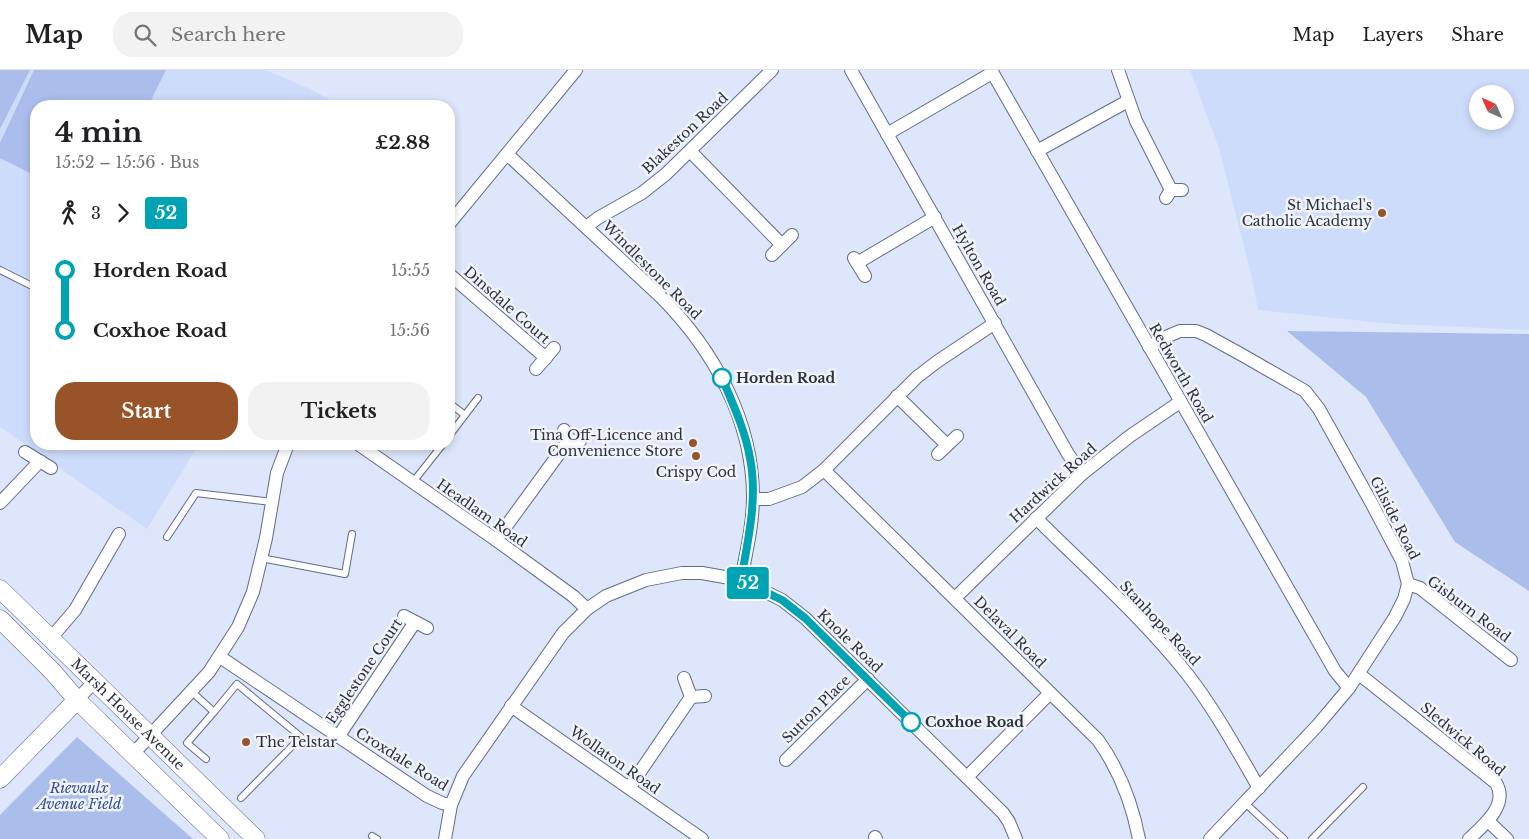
<!DOCTYPE html>
<meta charset="utf-8">
<style>
body{margin:0;font-family:"Libre Baskerville",serif;background:#f2f2f2;color:#202124;height:100vh;display:flex;flex-direction:column;font-size:19px;white-space:nowrap}
*{box-sizing:border-box;margin:0}
p{font-size:16px;color:#757577}
.icon{flex:none;width:28px;height:28px;fill:none;stroke:currentColor;stroke-width:2;stroke-linecap:round;stroke-linejoin:round}
.map{position:relative;flex:1;overflow:hidden}
.side{position:absolute;left:30px;top:30px;width:425px;height:350px;display:flex;flex-direction:column;background:#fff;border-radius:20px;box-shadow:0 2px 8px #0003}
.side>*{flex:none}
.badge{padding:0 10px;border-radius:4px;font-size:18px;line-height:32px}
.needle{width:32px;rotate:315deg}
.fabs{position:absolute;left:1469px;top:15px;display:grid;gap:10px}
.fabs a{display:grid;place-items:center;width:45px;height:45px;border-radius:50%;background:#fff;box-shadow:0 2px 8px #0003;font-size:25px}
.map>.badge{position:absolute;translate:-50% -50%;box-shadow:0 0 0 2px #fff}
.legs{display:flex;align-items:center;gap:8px;height:55px;padding:0 25px;font-size:16px}
.legs p{margin-inline-start:auto}
.headline{display:flex;align-items:center;justify-content:space-between;height:85px;padding:0 25px}
h1{font-size:28px;font-weight:700;line-height:38px}
.primary-button{display:flex;gap:10px;margin-top:auto;padding:10px 25px}
.primary-button a{flex:1;height:58px;border-radius:20px;background:#995329;color:#fff;font-size:20px;font-weight:700;line-height:58px;text-align:center}
.primary-button a+a{background:#f2f2f2;color:#202124}
ul{padding:0 25px;list-style:none}
li{display:flex;align-items:center;gap:18px;height:60px;font-size:19px}
li i{display:grid;place-items:center;width:8px;height:100%;margin:0 6px;background:currentColor}
li i::after{content:'';width:12px;height:12px;margin:-6px;border:4px solid;border-radius:50%;background:#fff}
li p{margin-inline-start:auto}
li:first-child i{background:linear-gradient(#0000 50%,currentColor 0)}
li:last-child i{background:linear-gradient(currentColor 50%,#0000 0)}
header{display:flex;align-items:center;gap:30px;box-sizing:border-box;height:70px;padding:0 25px;background:#fff;border-bottom:1px solid #e0e0e0}
header strong{font-size:24px}
nav{display:flex;gap:28px;margin-inline-start:auto;font-size:18px}
.search{width:350px;height:45px;background:#f2f2f2;display:flex;align-items:center;gap:12px;box-sizing:border-box;padding:0 18px;border-radius:20px;color:#757577;font-size:19px}
.map>svg:first-child{display:block}
.built{fill:#cedcfc;fill-rule:evenodd}
.green{fill:#abbeeb}
.lines{fill:none;stroke-linecap:round;stroke-linejoin:round}
.lane-casing{stroke:#606c89;stroke-width:8}
.street-casing{stroke:#606c89;stroke-width:14}
.secondary-casing{stroke:#606c89;stroke-width:19}
.lane{stroke:#fff;stroke-width:6}
.street{stroke:#fff;stroke-width:12}
.secondary{stroke:#fff;stroke-width:18}
.line-1-casing{stroke:#fff;stroke-width:11}
.line-1{stroke:#00a3b4;stroke-width:8}
.poi-dot{fill:#995329;stroke:#f0f3f9;stroke-width:2}
.stop-1-dot{fill:#fff;stroke:#00a3b4;stroke-width:2.5}
.labels{text-anchor:middle;dominant-baseline:central;stroke-width:5;stroke-linejoin:round;paint-order:stroke}
.street-label{font-size:14px;fill:#2b303d;stroke:#f0f3f9}
.poi-label{font-size:14px;fill:#2b303d;stroke:#f0f3f9;text-anchor:end}
.stop-label{font-size:14px;font-weight:bold;fill:#2b303d;stroke:#f0f3f9;text-anchor:start}
.park-label{font-size:14px;font-style:italic;fill:#314c95;stroke:#f0f3f9}
</style>
<header>
<strong>Map</strong>
<div class="search"><svg class="icon" aria-label="search" viewBox="0 0 24 24"><circle cx="10" cy="10" r="6"/><path d="M15 15l6 6"/></svg>Search here</div>
<nav><a>Map</a><a>Layers</a><a>Share</a></nav>
</header>
<div class="map">
<svg width="1529" height="769" viewBox="0 0 1529 769">
<rect width="100%" height="100%" fill="#dde6fa"/>
<g class="built">
<polygon points="30,0 266,0 310,19 342,36 36,36 36,374 199,374 147,459 0,357 0,59"/>
<path d="M1190 0H1529V260L1393 254 1258 240 1252 208 1219 78ZM1478 24H1505V51H1478Z"/>
</g>
<g class="green">
<polygon points="0,0 30,0 0,59"/>
<polygon points="34,0 166,0 148,36 36,36 36,106 0,88 0,73"/>
<polygon points="1287,261 1529,264 1529,521 1455,472 1366,327"/>
<polygon points="77,667 193,769 0,769 0,745"/>
</g>
<g class="lines">
<defs>
<g id="lane">
<polyline points="0,200 36,218"/>
<polyline points="449,333 465,345"/>
<polyline points="449,366 478,328"/>
<polyline points="413,412 443,374"/>
<polyline points="167,467 196,423 272,432"/>
<polyline points="261,488 345,504 352,464"/>
<polyline points="191,621 214,642 237,614 301,667 241,728"/>
<polyline points="206,689 187,673 214,642"/>
<polyline points="1245,733 1284,769"/>
<polyline points="372,766 377,769"/>
<polyline points="1312,769 1363,717"/>
</g>
<g id="street">
<polyline points="851,0 1068,384 1082,404"/>
<polyline points="991,0 1335,601 1349,618"/>
<polyline points="1118,0 1136,51 1171,120"/>
<polyline points="887,64 992,3"/>
<polyline points="690,81 782,175"/>
<polyline points="1037,81 1128,31"/>
<path d="M507 84 660 226C713 279 753 350 753 427 753 455 746 483 741 510"/>
<polyline points="1166,128 1171,120 1182,120"/>
<polyline points="449,154 576,0"/>
<polyline points="586,157 598,148 642,123 666,104 772,0"/>
<polyline points="772,185 792,165"/>
<polyline points="854,188 865,206"/>
<polyline points="857,193 935,147"/>
<polyline points="449,204 546,288"/>
<polyline points="1149,277 1168,266 1180,261 1196,261 1206,265 1244,286 1305,321 1319,339 1372,434 1402,491 1408,514 1404,529 1395,547 1349,618 1317,656 1210,769"/>
<polyline points="536,299 554,278"/>
<polyline points="897,326 947,375"/>
<polyline points="564,360 569,370 580,371"/>
<polyline points="358,374 496,470 573,526 587,539"/>
<polyline points="25,382 51,398"/>
<polyline points="938,384 957,366"/>
<path d="M824 400 1098 670C1120 701 1132 732 1139 769"/>
<polyline points="753,429 769,429 802,417 824,400 917,307 938,291 995,253"/>
<polyline points="0,433 40,391"/>
<path d="M1036 448C1087 499 1143 548 1188 605 1215 640 1237 680 1259 718"/>
<polyline points="496,470 569,370"/>
<polyline points="1408,514 1420,518 1511,590"/>
<polyline points="955,528 1082,404 1130,366 1180,332"/>
<polyline points="404,546 427,558"/>
<polyline points="51,568 75,540 119,464"/>
<polyline points="220,587 427,726 442,733 451,735"/>
<path d="M1359 604 1496 713C1509 735 1484 755 1469 769"/>
<polyline points="684,608 691,627"/>
<polyline points="77,630 95,611"/>
<polyline points="511,636 702,769"/>
<polyline points="338,667 415,552"/>
<polyline points="133,684 209,602 238,557 253,522 266,468 277,403 288,374"/>
<polyline points="786,690 868,609"/>
<polyline points="967,707 1050,623"/>
<polyline points="629,718 691,627 705,626"/>
<polyline points="1488,751 1507,769"/>
<polyline points="875,767 876,769"/>
<polyline points="445,769 451,735 463,706 563,563 587,539 606,526 646,510 682,503 702,503 741,510 782,530 805,548 1003,743 1009,752 1016,769"/>
</g>
<g id="secondary">
<path id="s1" d="M0 519 256 769"/>
<polyline points="0,549 53,602 77,630 220,769"/>
<polyline points="0,709 77,630"/>
</g>
</defs>
<use href="#lane" class="lane-casing"/>
<use href="#street" class="street-casing"/>
<use href="#secondary" class="secondary-casing"/>
<use href="#lane" class="lane"/>
<use href="#street" class="street"/>
<use href="#secondary" class="secondary"/>
</g>
<g class="lines">
<defs>
<path id="line-1" d="M722 308C733 334 745 360 750 388 758 428 748 470 741 510L782 530 805 548 911 652"/>
</defs>
<use href="#line-1" class="line-1-casing"/>
<use href="#line-1" class="line-1"/>
</g>
<g class="poi-dot">
<circle cx="1382" cy="143" r="5"/>
<circle cx="693" cy="373" r="5"/>
<circle cx="696" cy="386" r="5"/>
<circle cx="246" cy="672" r="5"/>
</g>
<g class="stop-1-dot">
<circle cx="722" cy="308" r="9"/>
<circle cx="911" cy="652" r="9"/>
</g>
<g class="labels">
<g class="street-label">
<text transform="translate(685 63) rotate(-43)">Blakeston Road</text>
<text transform="translate(979 195) rotate(60)">Hylton Road</text>
<text transform="translate(652 200) rotate(45)">Windlestone Road</text>
<text transform="translate(507 235) rotate(41)">Dinsdale Court</text>
<text transform="translate(1181 303) rotate(60)">Redworth Road</text>
<text transform="translate(1053 413) rotate(-42)">Hardwick Road</text>
<text transform="translate(482 443) rotate(35)">Headlam Road</text>
<text transform="translate(1395 448) rotate(63)">Gilside Road</text>
<text transform="translate(1469 539) rotate(37)">Gisburn Road</text>
<text transform="translate(1160 553) rotate(47)">Stanhope Road</text>
<text transform="translate(1010 562) rotate(45)">Delaval Road</text>
<text transform="translate(850 571) rotate(44)">Knole Road</text>
<text transform="translate(364 601) rotate(-56)">Egglestone Court</text>
<text transform="translate(816 639) rotate(-45)">Sutton Place</text>
<text stroke="none"><textPath href="#s1" startOffset="179">Marsh House Avenue</textPath></text>
<text transform="translate(1463 669) rotate(40)">Sledwick Road</text>
<text transform="translate(402 689) rotate(32)">Croxdale Road</text>
<text transform="translate(615 690) rotate(35)">Wollaton Road</text>
</g>
<g class="poi-label">
<text x="1372" y="135">St Michael's<tspan x="1372" dy="16">Catholic Academy</tspan></text>
<text x="683" y="365">Tina Off-Licence and<tspan x="683" dy="16">Convenience Store</tspan></text>
<text x="696" y="402" text-anchor="middle">Crispy Cod</text>
<text x="256" y="672" text-anchor="start">The Telstar</text>
</g>
<g class="stop-label">
<text x="736" y="308">Horden Road</text>
<text x="925" y="652">Coxhoe Road</text>
</g>
<g class="park-label">
<text x="79" y="718">Rievaulx<tspan x="79" dy="16">Avenue Field</tspan></text>
</g>
</g>
</svg>
<div class="fabs">
<a><svg class="needle" viewBox="-14 -14 28 28"><path d="M0-13l5 13h-10z" fill="#e53935"/><path d="M0 13l5-13h-10z" fill="#757577"/></svg></a>
</div>
<b class="badge" style="left:748px;top:513px;background:#00a3b4;color:#fff">52</b>
<section class="side">
<div class="headline"><div><h1>4 min</h1><p>15:52 – 15:56 · Bus</p></div><b>£2.88</b></div>
<div class="legs"><svg class="icon" aria-label="walk" viewBox="0 0 24 24"><circle cx="13" cy="4" r="2"/><path d="M13 8l-2 6 4 7M11 14l-3 7M7 12l3-4h3l4 4"/></svg>3<svg class="icon" aria-label="forward" viewBox="0 0 24 24"><path d="M9 5l7 7-7 7"/></svg><b class="badge" style="background:#00a3b4;color:#fff">52</b></div>
<ul>
<li><i style="color:#00a3b4"></i><b>Horden Road</b><p>15:55</p></li>
<li><i style="color:#00a3b4"></i><b>Coxhoe Road</b><p>15:56</p></li>
</ul>
<div class="primary-button"><a>Start</a><a>Tickets</a></div>
</section>
</div>
